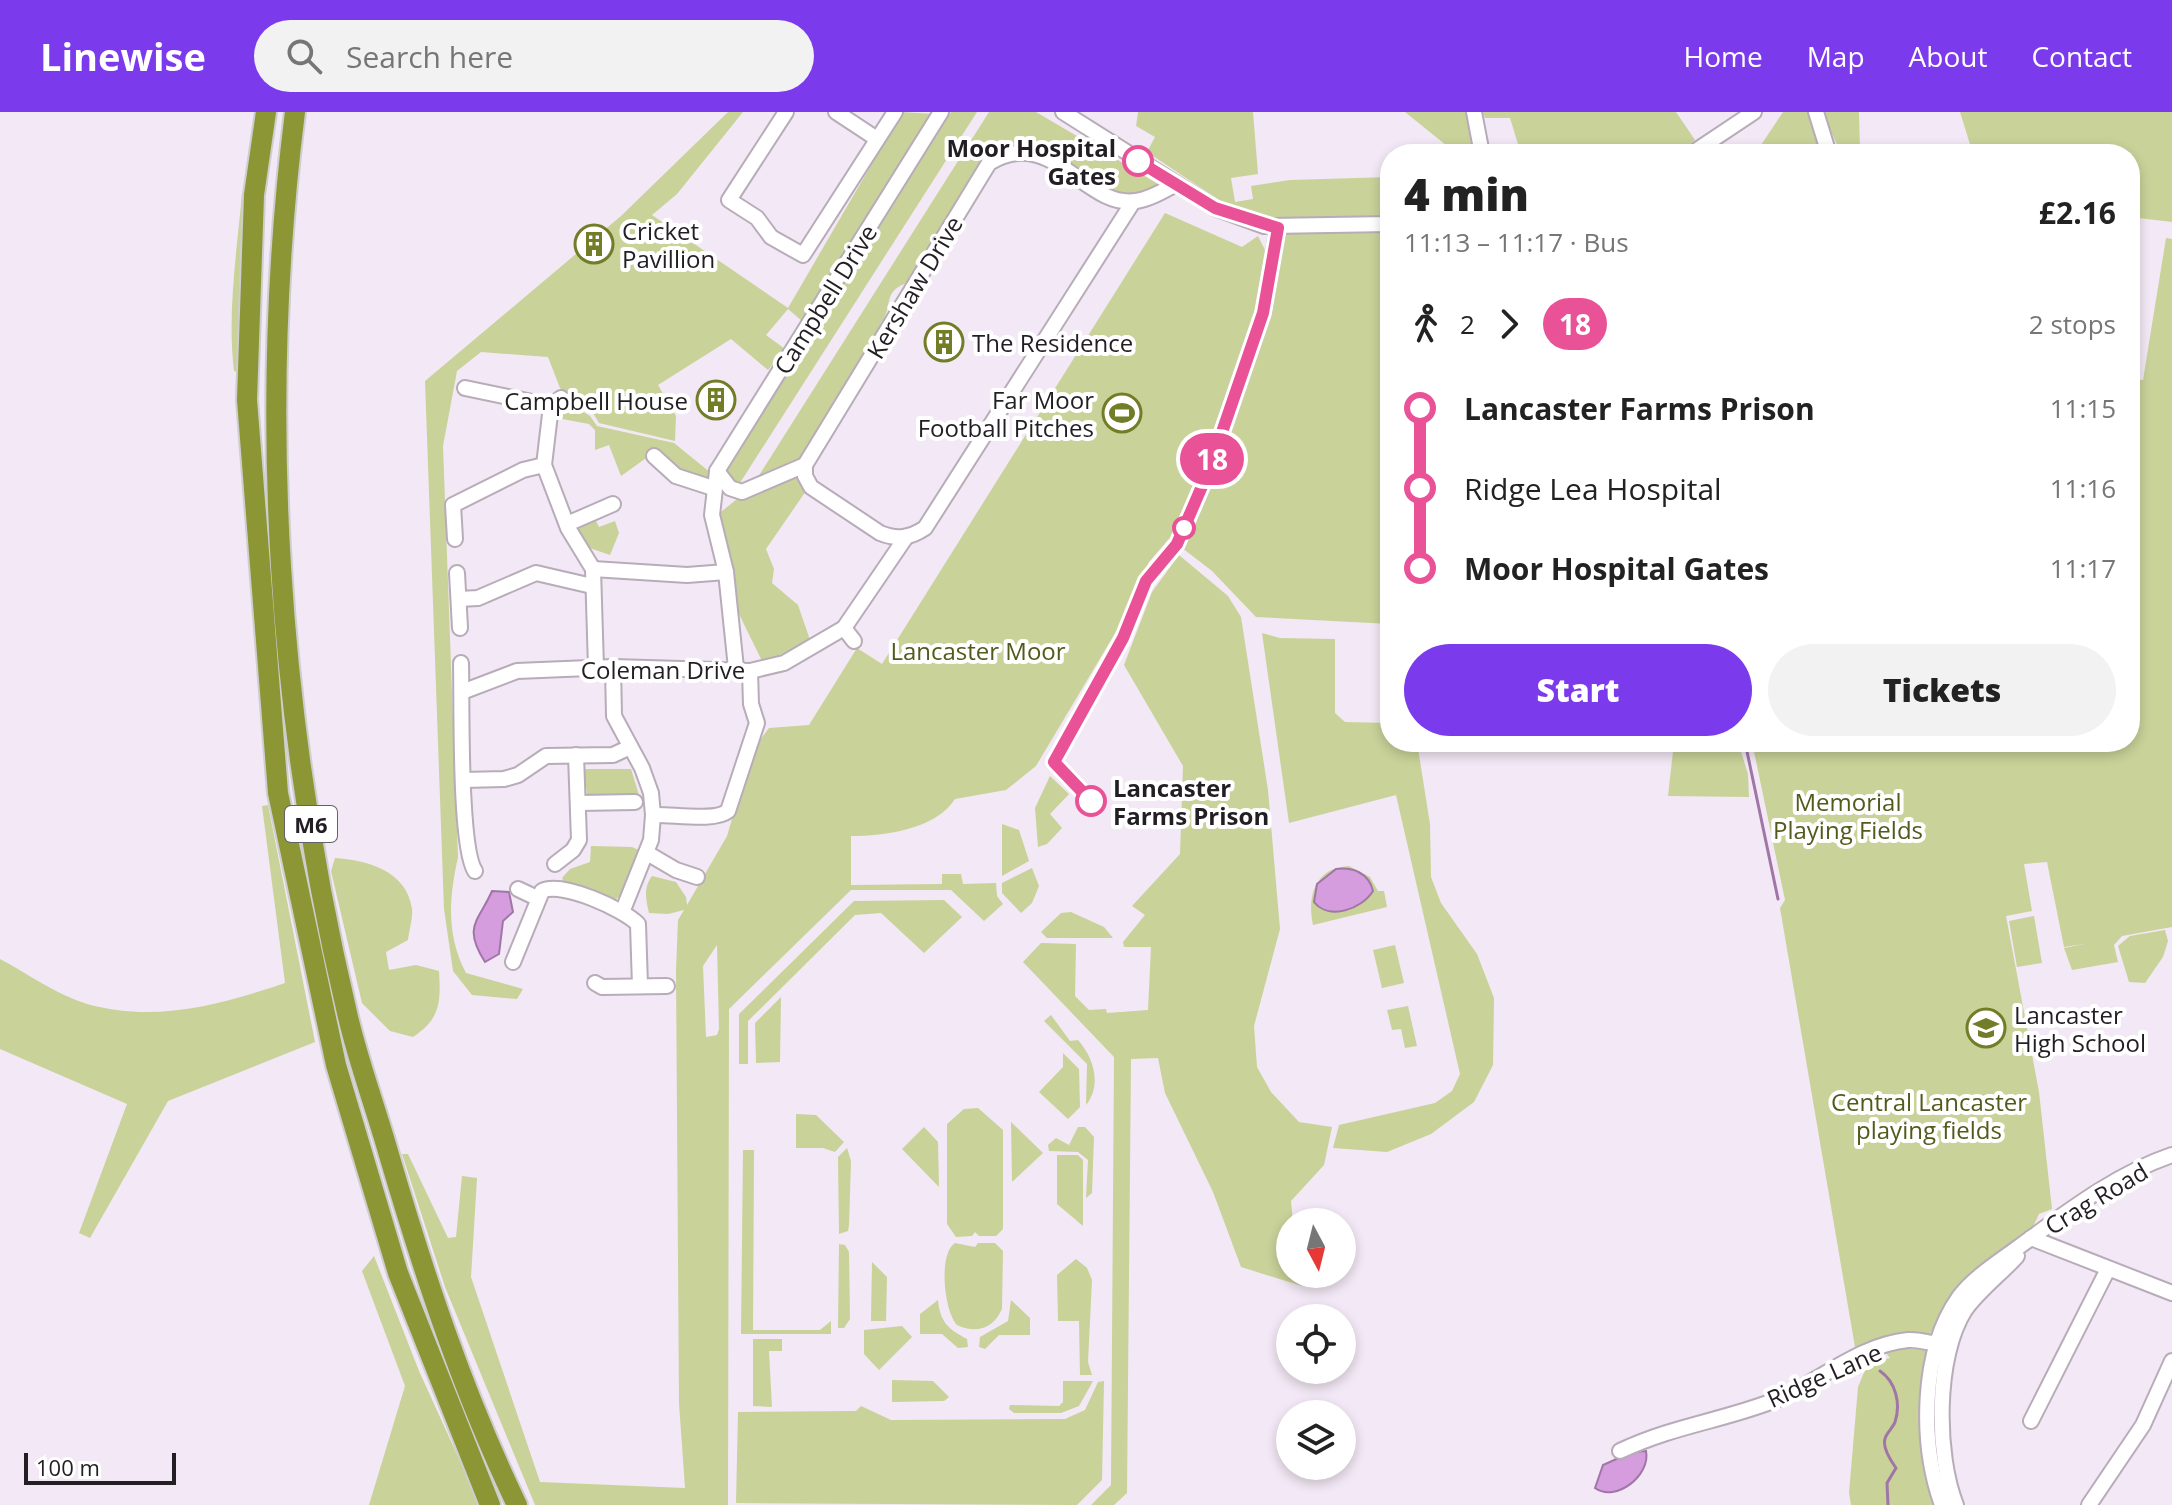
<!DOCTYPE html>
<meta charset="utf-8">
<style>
body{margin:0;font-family:"Open Sans",sans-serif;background:#f2f2f2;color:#222;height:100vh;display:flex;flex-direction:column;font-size:30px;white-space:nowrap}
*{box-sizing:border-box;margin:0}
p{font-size:26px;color:#767676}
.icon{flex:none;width:44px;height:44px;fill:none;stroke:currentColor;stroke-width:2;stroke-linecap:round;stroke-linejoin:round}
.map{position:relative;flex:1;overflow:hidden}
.panel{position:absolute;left:1380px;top:32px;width:760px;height:608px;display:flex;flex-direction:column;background:#fff;border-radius:32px;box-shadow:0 4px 12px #0003}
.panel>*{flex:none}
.badge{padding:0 16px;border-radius:26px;font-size:28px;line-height:52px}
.needle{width:52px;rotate:173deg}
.tools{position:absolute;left:1276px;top:1096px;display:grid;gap:16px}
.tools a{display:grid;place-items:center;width:80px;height:80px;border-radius:50%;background:#fff;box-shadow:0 4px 12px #0003;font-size:40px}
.scale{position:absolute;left:24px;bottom:20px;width:152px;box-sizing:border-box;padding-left:8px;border:4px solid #221e23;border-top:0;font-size:22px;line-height:28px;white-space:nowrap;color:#221e23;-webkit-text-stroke:6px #fff;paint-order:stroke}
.map>.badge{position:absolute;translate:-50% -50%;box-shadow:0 0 0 4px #fff}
.legs{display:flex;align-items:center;gap:12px;height:88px;padding:0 24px;font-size:26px}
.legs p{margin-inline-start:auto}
.overview{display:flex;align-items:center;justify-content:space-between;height:136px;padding:0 24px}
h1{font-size:44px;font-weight:800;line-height:60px}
.primary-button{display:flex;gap:16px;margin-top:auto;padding:16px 24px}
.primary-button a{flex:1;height:92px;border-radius:48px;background:#7c3aed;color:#fff;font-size:32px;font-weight:800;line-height:92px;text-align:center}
.primary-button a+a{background:#f2f2f2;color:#222}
ul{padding:0 24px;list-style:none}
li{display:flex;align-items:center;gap:28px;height:80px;font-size:30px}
li i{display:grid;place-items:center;width:12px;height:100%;margin:0 10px;background:currentColor}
li i::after{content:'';width:20px;height:20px;margin:-10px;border:6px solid;border-radius:50%;background:#fff}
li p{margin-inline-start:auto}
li:first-child i{background:linear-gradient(#0000 50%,currentColor 0)}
li:last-child i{background:linear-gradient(currentColor 50%,#0000 0)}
header{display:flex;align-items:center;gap:48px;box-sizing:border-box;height:112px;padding:0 40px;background:#7c3aed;color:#fff}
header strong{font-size:38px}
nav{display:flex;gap:44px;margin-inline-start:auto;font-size:28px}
.search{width:560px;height:72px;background:#f2f2f2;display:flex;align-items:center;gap:20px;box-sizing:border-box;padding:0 28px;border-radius:44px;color:#767676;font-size:30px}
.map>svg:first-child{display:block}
.green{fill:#c9d299;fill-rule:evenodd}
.water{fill:#d59cde;stroke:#9f76a6;stroke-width:2}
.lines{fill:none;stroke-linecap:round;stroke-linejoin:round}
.stream{stroke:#9f76a6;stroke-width:3}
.minor-casing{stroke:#b7acb8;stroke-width:18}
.highway-casing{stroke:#cececf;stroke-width:24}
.minor{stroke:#fff;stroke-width:14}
.highway{stroke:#8c9635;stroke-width:20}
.line-1-casing{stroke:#fff;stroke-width:18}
.line-1{stroke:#ea5297;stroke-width:12}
.stop-1-dot{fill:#fff;stroke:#ea5297;stroke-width:4}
.labels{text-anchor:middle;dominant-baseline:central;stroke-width:8;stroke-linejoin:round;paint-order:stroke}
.shield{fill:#fff;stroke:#646265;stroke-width:2}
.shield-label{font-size:22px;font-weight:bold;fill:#221e23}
.stop-label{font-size:24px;font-weight:bold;fill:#221e23;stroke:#fff;text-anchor:end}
.poi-label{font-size:24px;fill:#221e23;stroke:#fff;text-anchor:start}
.street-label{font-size:24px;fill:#221e23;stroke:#fff}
.park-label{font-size:24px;fill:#545a1c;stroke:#fff}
</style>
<header>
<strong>Linewise</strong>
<div class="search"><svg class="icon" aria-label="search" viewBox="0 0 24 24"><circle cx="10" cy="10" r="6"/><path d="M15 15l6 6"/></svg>Search here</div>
<nav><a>Home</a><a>Map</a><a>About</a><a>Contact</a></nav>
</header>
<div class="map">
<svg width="2172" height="1393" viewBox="0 0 2172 1393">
<rect width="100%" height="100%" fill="#f3e8f5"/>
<g class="green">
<path d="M728 0H743L677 82 652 103 788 196 902 0 934 2 806 207 802 209 788 197 766 223 785 237 768 258 731 227 658 273 676 304 675 329 599 311 593 301 570 288 572 285 560 276 548 245 481 240 457 259 443 334 458 745C449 786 446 823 466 861L523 877 517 887 472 883 453 859 444 797 425 269 621 104Z"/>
<polygon points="951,0 977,0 738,374 726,358"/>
<path d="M989 0H1036L1162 74C1154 77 1142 84 1133 85 1087 90 1028 0 985 50 956 86 934 131 909 170 880 180 895 194 880 212L882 217 801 346 758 365Z"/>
<polygon points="1138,0 1253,0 1258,62 1231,66 1235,90 1253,87 1251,74 1290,68 1390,65 1390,106 1273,108 1219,88 1147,40 1155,25 1136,14"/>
<polygon points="1405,0 1468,0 1477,42 1457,42"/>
<polygon points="1483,0 1676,0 1695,28 1676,42 1521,42 1510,6 1485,6"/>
<polygon points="1783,0 1808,0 1822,42 1755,42"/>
<polygon points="1822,0 1859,0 1860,39 1840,39"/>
<polygon points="1960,0 2172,0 2172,110 2130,105 2130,42 1973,42"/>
<path d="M246 80 238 260 234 259C227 201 237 139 242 81Z"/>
<path d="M1165 101 1242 135 1258 124 1269 146 1255 205 1202 355 1173 422 1149 450 1117 518 1036 654 1006 678 955 687C936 717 885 724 851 724V773L942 772V762H961L963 772 996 771 997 784 1003 792 984 809 951 778H851L729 897 728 1393H535L445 1175 402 1042H408L448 1126 456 1125 462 1064 477 1066 471 1165 540 1370 685 1376 679 1291 676 858 678 808 684 798 668 802 649 801C646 788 643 776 652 764L676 770 686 785 687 793 727 724 752 639 769 616 809 613 857 536 882 552ZM717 833 719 917 717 923 706 925 703 854Z"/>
<polygon points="1390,112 1390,512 1256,505 1212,459 1177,432 1263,201 1278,116"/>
<polygon points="2166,126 2172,127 2172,815 2122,824 2114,833 2118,850 2072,858 2064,836 2084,832 2064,835 2047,750 2024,752 2032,799 2006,804 2039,980 2052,1097 2039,1102 2032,1117 1972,1164 1928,1224 1856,1241 1780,796 1785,788 1752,630 2130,630 2130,267 2143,268"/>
<polygon points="568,290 590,304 597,314 674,331 711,361 711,370 684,363 656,339 621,364 609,333 595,338 595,318 589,312 557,306"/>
<polygon points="798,360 806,379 766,437 774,457 772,471 798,493 810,528 763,551 736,496 716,404 742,383"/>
<polygon points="595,407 599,415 615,409 619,421 610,443 581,433 573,414"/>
<polygon points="1179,443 1228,484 1241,505 1268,678 1280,817 1254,914 1257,955 1271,980 1299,1010 1332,1015 1324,1053 1291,1089 1293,1110 1290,1110 1290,1162 1300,1162 1302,1174 1241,1155 1213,1080 1165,981 1158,946 1131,947 1127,1381 1114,1393 1091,1393 1111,1373 1114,945 1023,850 1041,831 1076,832 1075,884 1089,898 1106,897 1107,901 1148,898 1151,835 1124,835 1123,830 1145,803 1132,794 1180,742 1183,654 1124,553 1152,480"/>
<polygon points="1262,521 1280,526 1335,527 1335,601 1345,610 1390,611 1390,630 1417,630 1430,712 1431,765 1441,791 1477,842 1494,886 1493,953 1474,990 1431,1022 1387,1040 1333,1036 1339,1013 1435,991 1452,979 1460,962 1396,683 1289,711"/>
<polygon points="1674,630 1738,630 1748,662 1749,685 1668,684"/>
<polygon points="584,657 631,657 639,683 587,683"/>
<polygon points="1050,664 1069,682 1050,702 1062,716 1047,732 1038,735 1035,696"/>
<path d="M268 693 315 930 168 989 90 1126 79 1121 127 992 0 937V847C28 862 57 883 87 892 155 911 220 893 285 871L262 694Z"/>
<polygon points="1002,712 1019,718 1029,749 1002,764"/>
<polygon points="591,734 632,735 641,739 624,780 613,790 568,780 562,766 570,757 590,750"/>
<path d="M335 746C367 748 407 759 412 797 413 806 409 819 408 828L386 840 389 858 416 853 439 859C441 891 440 907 413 925L390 919 362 891 331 759Z"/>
<path d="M1349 754 1370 765 1378 779H1384L1387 795 1313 813C1307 783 1315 756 1349 754Z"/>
<polygon points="1032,756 1039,774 1032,791 1021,801 1002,781 1002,771"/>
<polygon points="944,788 962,805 924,841 881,801 855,803 748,909 748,952 739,952 739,902 854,789"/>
<polygon points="1071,800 1104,815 1113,826 1047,826 1041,820 1061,801"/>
<polygon points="2034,804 2042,851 2017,855 2009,809"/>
<polygon points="2165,818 2168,829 2163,845 2145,871 2129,870 2118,834 2130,824"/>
<polygon points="1395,833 1404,871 1382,876 1373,838"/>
<polygon points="781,885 780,950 756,951 755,911"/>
<polygon points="1408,894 1417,934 1405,936 1401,917 1392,918 1387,898"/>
<path d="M1051 903 1070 929 1078 928C1094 946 1102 973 1086 993L1087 952 1044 909Z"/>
<polygon points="1063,941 1079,957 1080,995 1068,1007 1039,980 1063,955"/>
<polygon points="978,996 1003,1018 1003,1117 996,1124 979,1124 975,1120 972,1124 956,1125 947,1112 947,1012 964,997"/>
<polygon points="796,1002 816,1003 844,1030 835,1040 823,1036 796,1036"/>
<polygon points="1011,1010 1043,1041 1012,1070"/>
<polygon points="924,1015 938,1030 939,1075 902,1037"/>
<polygon points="1078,1015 1085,1015 1094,1025 1092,1081 1086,1086 1088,1048 1078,1040 1049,1039 1048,1033 1056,1026 1069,1033"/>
<polygon points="847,1036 851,1049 849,1113 848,1119 839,1122 838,1045"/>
<polygon points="743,1038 754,1038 753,1218 820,1218 831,1209 831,1222 741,1222"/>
<polygon points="1057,1043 1078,1043 1083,1048 1083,1114 1057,1092"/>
<path d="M955 1131 975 1135 978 1131H995L1003 1139 1002 1197C993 1217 976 1222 957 1213 944 1199 938 1142 955 1131Z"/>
<polygon points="839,1132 845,1133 849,1140 850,1207 844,1216 838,1216"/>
<polygon points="374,1144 419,1259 480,1393 369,1393 405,1274 362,1159"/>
<polygon points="1076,1147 1087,1156 1092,1168 1088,1250 1092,1263 1080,1263 1079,1209 1058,1209 1057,1163"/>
<polygon points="872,1150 887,1165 886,1209 871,1209"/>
<path d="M938 1188C940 1210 948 1217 967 1227L968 1235 958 1236 942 1222H920V1202Z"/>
<polygon points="1011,1188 1030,1206 1030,1223 999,1223 985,1237 979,1235 980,1225 1008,1209"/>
<polygon points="902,1214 912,1225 879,1258 864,1242 864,1218"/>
<polygon points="753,1227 782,1227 782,1239 769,1239 772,1295 753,1294"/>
<polygon points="1939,1232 1928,1293 1942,1393 1851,1393 1849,1381 1858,1275 1868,1251 1890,1246 1882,1236"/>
<polygon points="892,1268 933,1269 949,1285 944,1289 892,1290"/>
<polygon points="1063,1269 1093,1269 1079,1294 1061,1301 1014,1301 1009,1297 1010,1293 1059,1294 1063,1290"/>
<polygon points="1104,1269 1102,1368 1077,1393 736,1391 738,1300 856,1299 861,1294 891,1308 1065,1307 1085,1298 1098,1270"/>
</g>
<g class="water">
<path d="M1336 757C1353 755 1369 761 1373 779 1362 797 1329 809 1314 790L1317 772Z"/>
<path d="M492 779 509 780 513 800 503 809 499 842 485 850C462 814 479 809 492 779Z"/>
<path d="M1646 1339C1651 1363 1616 1391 1595 1376L1603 1353 1632 1340Z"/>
</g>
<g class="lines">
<g class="stream">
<polyline points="1745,630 1778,787"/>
<path d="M1880 1259C1896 1270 1901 1292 1895 1310 1893 1316 1886 1321 1885 1327 1882 1336 1891 1349 1896 1356L1887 1371 1888 1393"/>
</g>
<defs>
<g id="minor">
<polyline points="786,0 729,88 757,106 771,125 803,143 895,0"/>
<polyline points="836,0 877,27"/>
<polyline points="1063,0 1215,96 1264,114 1390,112"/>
<polyline points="1474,0 1482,42"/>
<polyline points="1816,0 1829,42"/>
<polyline points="1691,42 1754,0"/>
<polyline points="465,276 551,294"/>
<polyline points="561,286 551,294 544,353 568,416 593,457 596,556"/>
<polyline points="654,344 676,364 713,376"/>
<path d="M805 353 989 51C1053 12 1084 97 1136 89 1150 87 1163 79 1176 72"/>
<path d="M717 359 730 376 742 380 805 353V364L811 375 880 421C897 428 910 426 925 416L1133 90"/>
<polyline points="567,412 613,392"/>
<polyline points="455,427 453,393 523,358 544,353"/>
<polyline points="1177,432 1209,358 1263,201 1278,116"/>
<polyline points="593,457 687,463 726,460"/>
<polyline points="457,461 460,516"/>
<polyline points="459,487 478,486 536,461 592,474"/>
<polyline points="844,516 854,529"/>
<path d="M461 551C462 589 459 735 475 759"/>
<polyline points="613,555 614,604 642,656 651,681 653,703 651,728 623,798"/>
<polyline points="736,556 726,460 712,403 717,359 941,0"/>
<polyline points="462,580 517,559 613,555 750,559 784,551 844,516 906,425"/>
<polyline points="464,668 504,667 518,663 546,644 613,643 628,636"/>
<polyline points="579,691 635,690"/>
<path d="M653 703C672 702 715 710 728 699L757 611 751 592 750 559"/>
<polyline points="647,741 676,758 697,765"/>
<polyline points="555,752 573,738 579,728 576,643"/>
<polyline points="518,777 537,786"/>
<path d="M513 850 542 779C562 769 623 797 638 812L640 874"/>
<polyline points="595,871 602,875 667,874"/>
<polyline points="2031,1126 2172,1181"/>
<polyline points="2031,1309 2108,1157"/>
<path d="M1620 1339C1673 1314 1721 1309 1773 1289 1818 1271 1858 1233 1908 1228 1917 1227 1929 1231 1939 1232"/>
<path d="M1942 1393C1920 1332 1920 1240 1959 1185 1974 1165 2000 1149 2020 1134 2067 1100 2116 1062 2172 1043"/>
<path d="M1956 1393C1936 1343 1935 1245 1965 1198 1979 1178 2001 1162 2017 1144"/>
<polyline points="2089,1393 2143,1313 2172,1249"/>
</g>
<g id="highway">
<polyline points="266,0 254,83 247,288 278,681 336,953 398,1161 490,1393"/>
<path d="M295 0C257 300 278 611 348 905 359 952 376 997 389 1043 424 1162 463 1281 517 1393"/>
</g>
</defs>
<use href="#minor" class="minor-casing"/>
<use href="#highway" class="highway-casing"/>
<use href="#minor" class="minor"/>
<use href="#highway" class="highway"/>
</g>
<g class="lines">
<defs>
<polyline id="line-1" points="1091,689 1054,650 1123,526 1146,469 1177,432 1209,358 1263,201 1278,116 1215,96 1138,49"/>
</defs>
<use href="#line-1" class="line-1-casing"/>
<use href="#line-1" class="line-1"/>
</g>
<defs>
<symbol id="building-ring" viewBox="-11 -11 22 22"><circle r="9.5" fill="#fff" stroke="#737c26" stroke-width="1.5"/><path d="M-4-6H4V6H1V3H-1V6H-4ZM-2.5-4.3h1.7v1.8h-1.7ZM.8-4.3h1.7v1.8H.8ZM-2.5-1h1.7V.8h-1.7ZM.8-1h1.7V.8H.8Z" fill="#737c26"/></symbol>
<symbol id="stadium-ring" viewBox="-11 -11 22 22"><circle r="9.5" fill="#fff" stroke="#737c26" stroke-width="1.5"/><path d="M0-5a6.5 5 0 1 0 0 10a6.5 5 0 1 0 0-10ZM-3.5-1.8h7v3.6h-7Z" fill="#737c26"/></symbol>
<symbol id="school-ring" viewBox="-11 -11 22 22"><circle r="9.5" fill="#fff" stroke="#737c26" stroke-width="1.5"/><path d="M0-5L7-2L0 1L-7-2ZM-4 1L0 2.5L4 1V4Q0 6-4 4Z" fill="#737c26"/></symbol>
</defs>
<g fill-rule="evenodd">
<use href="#building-ring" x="572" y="110" width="44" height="44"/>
<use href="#building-ring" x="922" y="208" width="44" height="44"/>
<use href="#building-ring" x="694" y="266" width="44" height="44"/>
<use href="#stadium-ring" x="1100" y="279" width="44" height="44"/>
<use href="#school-ring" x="1964" y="894" width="44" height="44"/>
</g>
<g class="stop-1-dot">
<circle cx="1138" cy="49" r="14"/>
<circle cx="1184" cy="416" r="10"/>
<circle cx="1091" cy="689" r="14"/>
</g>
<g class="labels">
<rect class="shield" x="285" y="694" width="52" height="36" rx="6"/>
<g class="shield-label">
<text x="311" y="712">M6</text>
</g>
<g class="stop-label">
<text x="1116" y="35">Moor Hospital<tspan x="1116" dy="28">Gates</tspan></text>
<text x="1113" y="675" text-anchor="start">Lancaster<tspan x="1113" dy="28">Farms Prison</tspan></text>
</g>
<g class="poi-label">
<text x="622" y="118">Cricket<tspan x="622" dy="28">Pavillion</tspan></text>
<text x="972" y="230">The Residence</text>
<text x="1094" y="287" text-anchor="end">Far Moor<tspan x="1094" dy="28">Football Pitches</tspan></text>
<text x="688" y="288" text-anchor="end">Campbell House</text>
<text x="2014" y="902">Lancaster<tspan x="2014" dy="28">High School</tspan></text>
</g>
<g class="street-label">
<text transform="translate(914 175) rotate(-59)">Kershaw Drive</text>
<text transform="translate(825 187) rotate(-58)">Campbell Drive</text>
<text x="663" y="557">Coleman Drive</text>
<text transform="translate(2096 1086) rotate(-31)">Crag Road</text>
<text transform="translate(1824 1263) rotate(-24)">Ridge Lane</text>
</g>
<g class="park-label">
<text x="978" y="538">Lancaster Moor</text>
<text x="1848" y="689">Memorial<tspan x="1848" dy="28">Playing Fields</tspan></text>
<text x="1929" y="989">Central Lancaster<tspan x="1929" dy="28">playing fields</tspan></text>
</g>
</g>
</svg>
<div class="tools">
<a><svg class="needle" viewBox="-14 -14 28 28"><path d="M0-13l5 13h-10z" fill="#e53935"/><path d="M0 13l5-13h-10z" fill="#767676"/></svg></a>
<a><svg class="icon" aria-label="locate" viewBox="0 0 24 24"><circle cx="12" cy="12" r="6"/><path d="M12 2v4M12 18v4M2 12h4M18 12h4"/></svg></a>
<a><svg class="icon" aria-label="layers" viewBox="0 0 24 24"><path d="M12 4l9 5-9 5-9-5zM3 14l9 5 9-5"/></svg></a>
</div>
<div class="scale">100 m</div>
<b class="badge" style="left:1212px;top:347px;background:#ea5297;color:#fff">18</b>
<section class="panel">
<div class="overview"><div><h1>4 min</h1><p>11:13 – 11:17 · Bus</p></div><b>£2.16</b></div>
<div class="legs"><svg class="icon" aria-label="walk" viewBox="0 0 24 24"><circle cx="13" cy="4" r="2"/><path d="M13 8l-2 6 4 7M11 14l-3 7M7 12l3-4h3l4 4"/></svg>2<svg class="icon" aria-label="forward" viewBox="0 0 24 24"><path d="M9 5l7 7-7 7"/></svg><b class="badge" style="background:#ea5297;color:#fff">18</b><p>2 stops</p></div>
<ul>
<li><i style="color:#ea5297"></i><b>Lancaster Farms Prison</b><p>11:15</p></li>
<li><i style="color:#ea5297"></i><span>Ridge Lea Hospital</span><p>11:16</p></li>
<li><i style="color:#ea5297"></i><b>Moor Hospital Gates</b><p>11:17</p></li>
</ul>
<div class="primary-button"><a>Start</a><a>Tickets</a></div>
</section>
</div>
